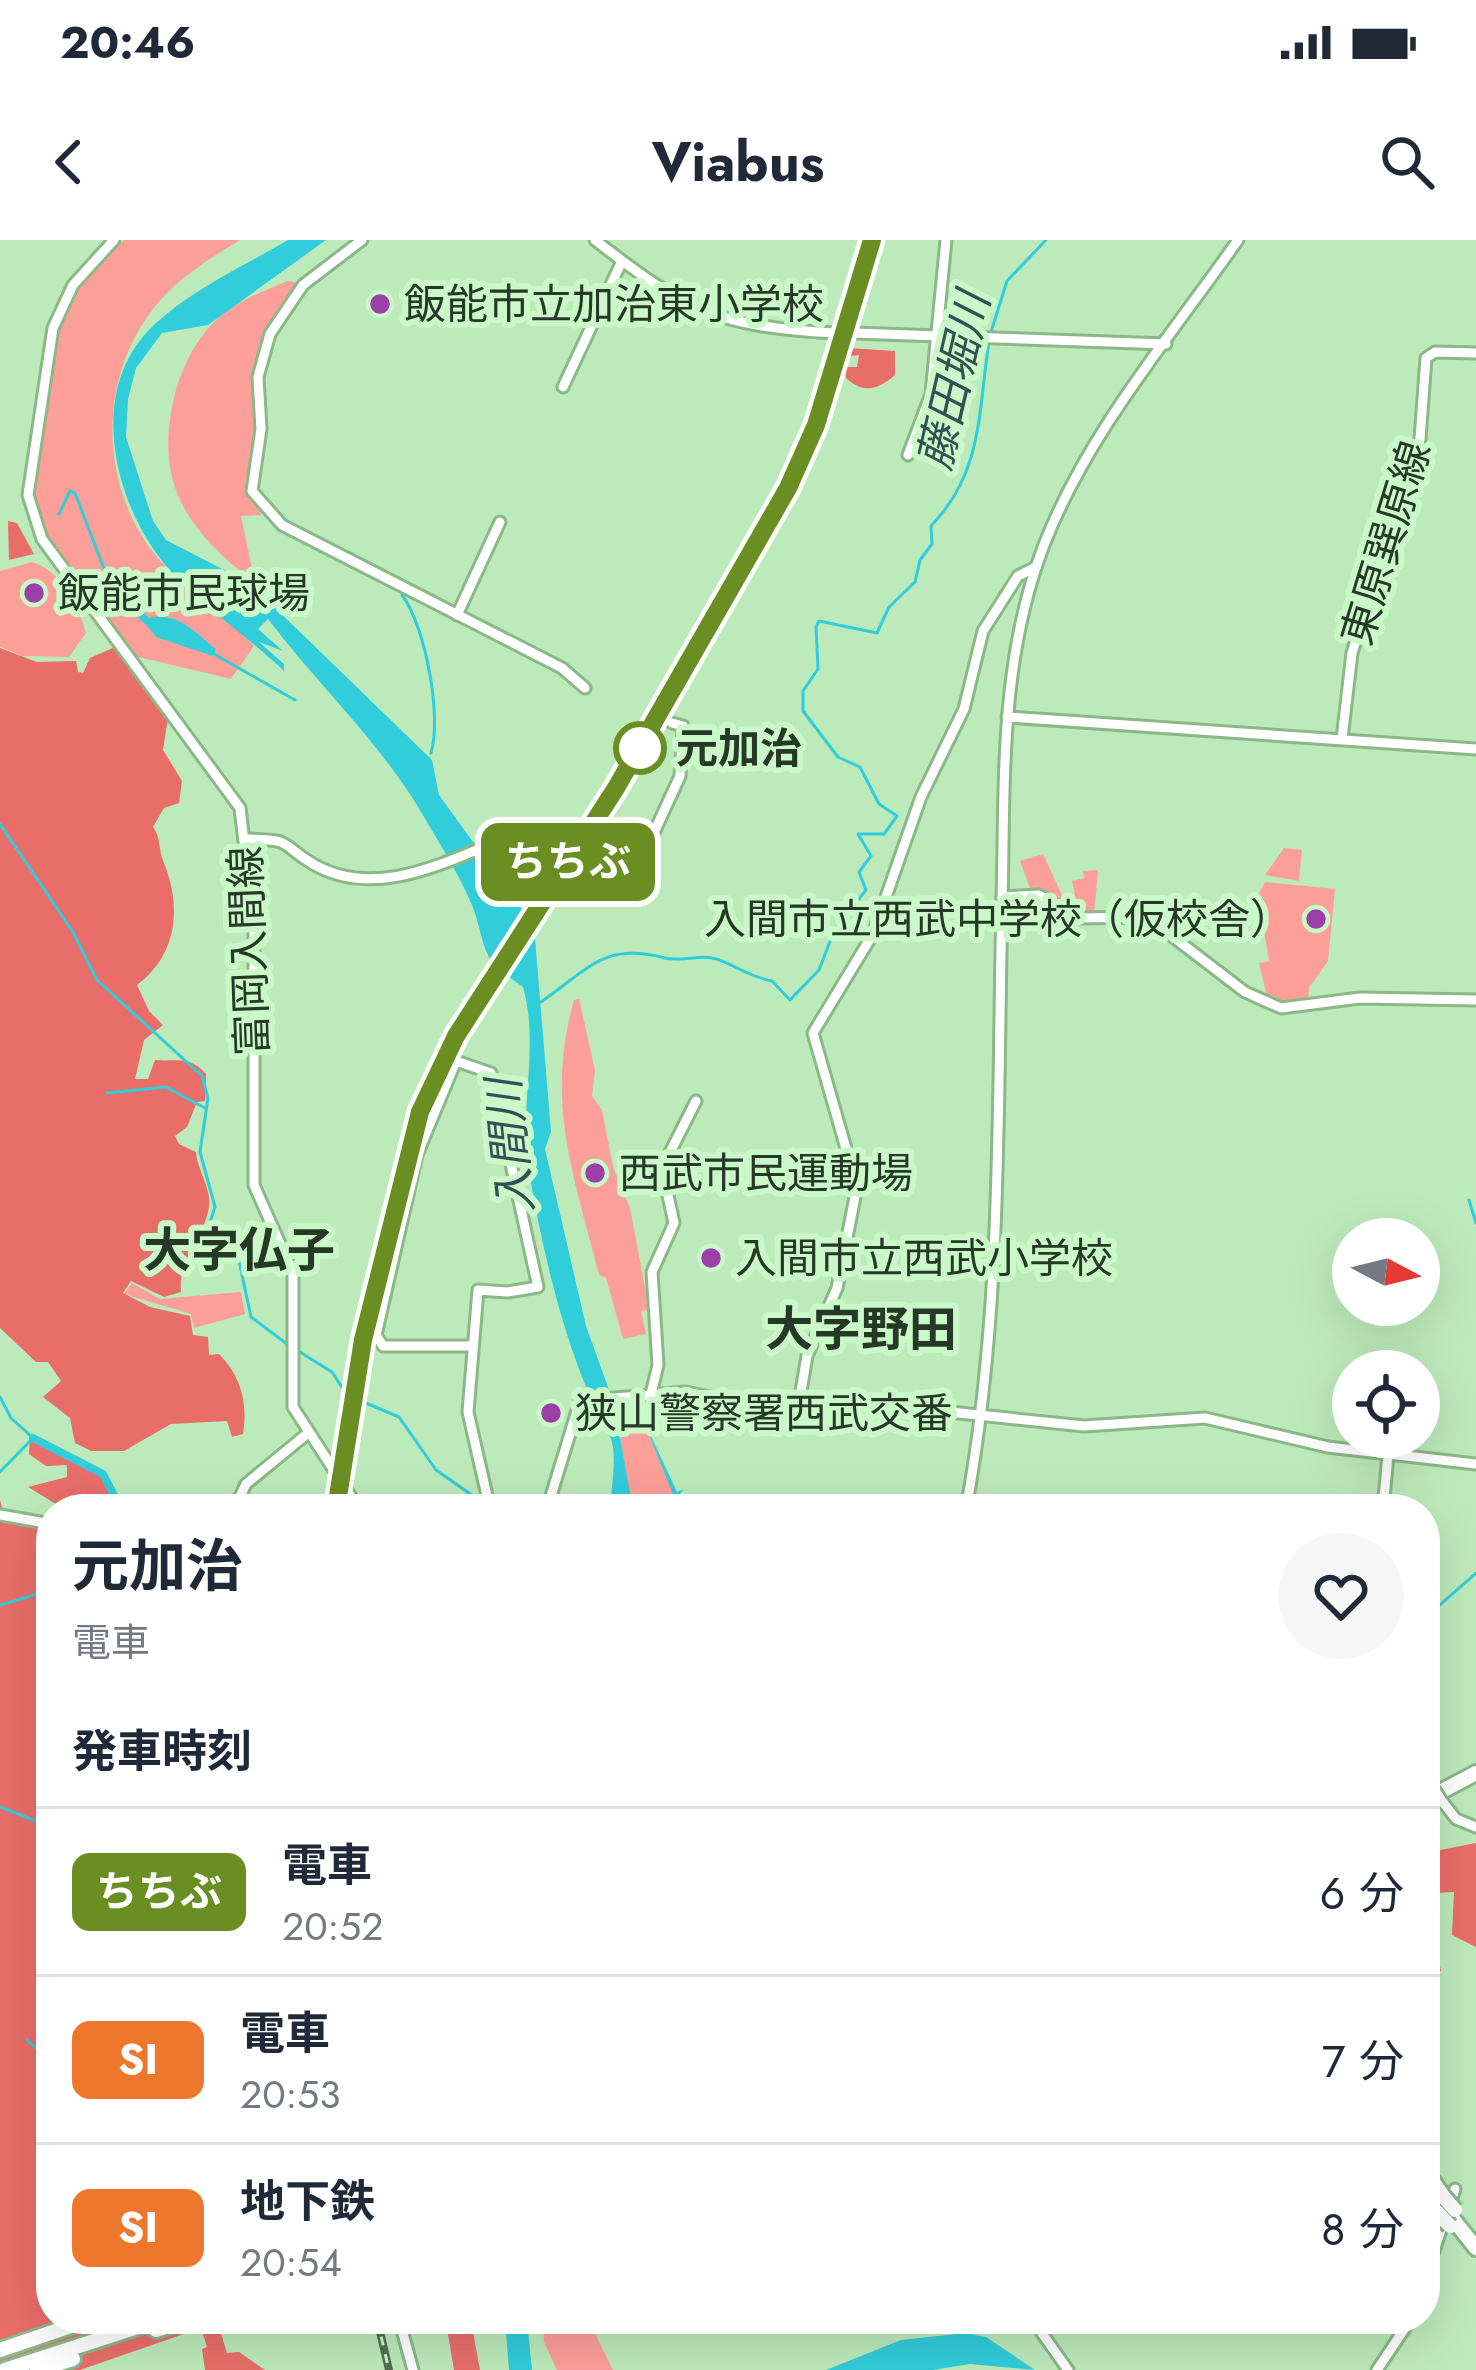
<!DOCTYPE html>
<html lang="ja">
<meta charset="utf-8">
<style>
body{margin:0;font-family:Jost,"Noto Sans JP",sans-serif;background:#f6f6f7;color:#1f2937;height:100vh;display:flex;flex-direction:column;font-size:45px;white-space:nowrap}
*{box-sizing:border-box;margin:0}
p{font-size:39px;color:#747a83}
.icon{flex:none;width:66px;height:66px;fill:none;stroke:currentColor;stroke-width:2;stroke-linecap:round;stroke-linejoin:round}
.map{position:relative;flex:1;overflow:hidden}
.side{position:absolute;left:36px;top:1254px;width:1404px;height:840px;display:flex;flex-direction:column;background:#fff;border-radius:48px;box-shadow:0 12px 48px #0002}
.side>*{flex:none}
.badge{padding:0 24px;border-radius:18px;font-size:42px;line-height:78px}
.needle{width:78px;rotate:97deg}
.controls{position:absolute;left:1332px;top:978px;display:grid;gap:24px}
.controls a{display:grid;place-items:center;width:108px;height:108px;border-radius:50%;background:#fff;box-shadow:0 12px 48px #0002;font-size:60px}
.map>.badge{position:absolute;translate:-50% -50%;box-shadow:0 0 0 6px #fff}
h2{padding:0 36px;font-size:45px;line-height:108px}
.round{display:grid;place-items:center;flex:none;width:126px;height:126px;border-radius:63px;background:#f6f6f7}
.headline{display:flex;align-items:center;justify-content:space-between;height:204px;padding:0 36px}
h1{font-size:57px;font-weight:700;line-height:90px}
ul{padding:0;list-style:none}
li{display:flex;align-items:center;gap:36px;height:168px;padding:0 36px;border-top:3px solid #e0e1e3}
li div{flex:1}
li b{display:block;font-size:45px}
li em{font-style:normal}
li .badge{min-width:132px;font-weight:700;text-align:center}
.status{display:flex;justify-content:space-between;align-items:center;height:84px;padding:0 60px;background:#fff;direction:ltr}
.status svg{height:33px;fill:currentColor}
header{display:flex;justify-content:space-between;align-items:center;height:156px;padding:0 36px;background:#fff;font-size:54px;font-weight:700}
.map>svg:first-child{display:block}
.green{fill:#fd9f99}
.forest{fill:#e96e6a}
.water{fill:#31cdda}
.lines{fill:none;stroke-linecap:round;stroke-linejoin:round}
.stream{stroke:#31cdda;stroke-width:3}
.river{stroke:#31cdda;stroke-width:8}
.secondary-casing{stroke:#8bb789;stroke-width:15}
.highway-casing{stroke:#8bb789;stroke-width:20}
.secondary{stroke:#fff;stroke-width:9}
.highway{stroke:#fff;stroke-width:14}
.rail-casing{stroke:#546e53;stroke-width:8}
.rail{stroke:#caf8c8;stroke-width:3;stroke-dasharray:9;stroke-linecap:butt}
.secondary-bridge-casing{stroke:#8bb789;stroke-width:15;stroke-linecap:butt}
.highway-bridge-casing{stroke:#8bb789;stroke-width:20;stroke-linecap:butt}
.secondary-bridge{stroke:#fff;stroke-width:9}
.highway-bridge{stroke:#fff;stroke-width:14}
.line-casing{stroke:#fff;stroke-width:27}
.line{stroke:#6b8e23;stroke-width:18}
.poi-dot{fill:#9d3fa8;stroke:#caf8c8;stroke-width:4.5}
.stop-dot{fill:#fff;stroke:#6b8e23;stroke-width:6}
.labels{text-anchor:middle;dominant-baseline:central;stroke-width:12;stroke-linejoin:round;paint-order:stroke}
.poi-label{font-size:42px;fill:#263826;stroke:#caf8c8;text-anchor:start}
.street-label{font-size:42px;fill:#263826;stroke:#caf8c8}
.stop-label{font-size:42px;font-weight:bold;fill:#263826;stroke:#caf8c8;text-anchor:start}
.water-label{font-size:45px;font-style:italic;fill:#325154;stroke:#caf8c8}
.quarter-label{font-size:48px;font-weight:bold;fill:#263826;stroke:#caf8c8}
</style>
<div class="status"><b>20:46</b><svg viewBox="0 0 49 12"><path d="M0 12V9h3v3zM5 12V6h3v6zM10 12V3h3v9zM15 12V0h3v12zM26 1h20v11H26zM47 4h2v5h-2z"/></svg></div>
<header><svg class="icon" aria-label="back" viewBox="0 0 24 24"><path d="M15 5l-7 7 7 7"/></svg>Viabus<svg class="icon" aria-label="search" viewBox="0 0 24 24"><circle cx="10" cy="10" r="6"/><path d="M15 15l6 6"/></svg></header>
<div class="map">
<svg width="1476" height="2130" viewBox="0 0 1476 2130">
<rect width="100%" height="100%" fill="#bdeabb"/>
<g class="green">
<path d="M124 0H240C209 19 176 39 153 69 101 136 99 234 147 304 176 345 220 370 254 406L231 439 134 416 45 295 30 255 58 87 83 40Z"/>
<path d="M287 41 302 43 270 87 254 134 256 193 248 243 261 275 241 276 255 343C186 290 153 242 175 154 182 126 199 93 222 75 241 59 265 51 287 41Z"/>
<path d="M32 322C62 331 78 365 86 393L69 417 22 416 0 407V331Z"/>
<polygon points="1284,608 1302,610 1299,641 1265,635"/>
<path d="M1043 614 1062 655 1075 654 1072 641 1084 638 1083 631 1098 630 1094 676C1069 673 1056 654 1031 651L1020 621Z"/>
<polygon points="1265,642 1335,649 1328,721 1309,748 1308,761 1282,764 1267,756 1259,723 1269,721 1258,655"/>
<path d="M579 759 595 830 592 856 602 870 613 927 630 968 648 1063V1070L641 1071 646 1094 623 1099 606 1038 599 1035C574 935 545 864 574 760Z"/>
<polygon points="132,1043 160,1059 241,1052 245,1074 194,1088 191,1074 124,1054"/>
<polygon points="618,1175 648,1192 681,1269 629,1269"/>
<polygon points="543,2079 589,2081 613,2130 557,2130 544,2102"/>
</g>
<g class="forest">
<path d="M848 108 895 111V135C878 150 863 154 846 138L845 127H857L859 115 843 117Z"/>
<polygon points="8,281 17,283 34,314 9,320"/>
<path d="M115 407 169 472 163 510 182 541 179 563 164 568 153 587C161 597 158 610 164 623 182 668 177 715 137 745L149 771 163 785 144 800 135 839H148L155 820C178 822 189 815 206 834L205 861 197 862 187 887 175 896 179 904 196 912C197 930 212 949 209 967 203 1002 178 1016 181 1052L164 1057 131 1041 123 1053 150 1067 190 1076 193 1095 208 1097 209 1115 219 1114C241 1136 248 1163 243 1194L232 1197 227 1181 171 1184 124 1211H91L75 1203 70 1178 43 1157 61 1141 48 1122H36L0 1088V408L37 422 76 421 78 432 83 433 90 418Z"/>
<path d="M30 1194C67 1212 107 1225 117 1269H54L56 1264 28 1247 67 1237V1225L46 1226 29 1214Z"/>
<polygon points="0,1260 3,1271 44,1281 51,1273 51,2079 263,2079 255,2088 220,2090 227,2113 239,2112 265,2130 205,2130 202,2109 207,2107 201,2088 80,2130 0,2130"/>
<polygon points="1476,1603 1476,1707 1452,1695 1454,1652 1435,1653 1432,1682 1441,1731 1425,1734 1425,1613"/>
<polygon points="457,2085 473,2092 480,2130 454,2130 447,2088"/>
</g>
<g class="water">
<path d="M288 0H326L208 85 162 93 136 128 128 159 126 197 153 281 166 300 226 331 255 359 269 362 432 520 439 555 534 686 551 892 545 909 586 1086 616 1169 644 1181 677 1252 684 1249 678 1256 687 1269H681L675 1259 648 1192 622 1175 617 1180 631 1259 629 1269H611C610 1249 619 1212 609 1195 568 1121 544 1019 529 932 518 872 540 806 523 747L509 737 504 739C479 709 484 696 472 665 459 634 439 603 423 575 380 502 319 446 268 379L258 389 283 411 259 402 284 424V431C248 396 199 365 167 327 113 263 85 148 155 84 193 49 244 26 288 0Z"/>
<path d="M119 347 149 378C178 371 196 393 216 409L213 416 156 397C145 379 121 370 119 347Z"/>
<polygon points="505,2079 527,2079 532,2130 509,2130"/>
<polygon points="966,2093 986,2097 1035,2130 970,2124 932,2130 826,2130 901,2100"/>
</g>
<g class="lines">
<g class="stream">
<polyline points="991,92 1007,41 1046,0"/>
<polyline points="59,274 70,251 75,253 103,326 117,347"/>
<path d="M402 355C426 387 442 478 431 513"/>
<polyline points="214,414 295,460"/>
<polyline points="0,584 73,692 97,740 202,836 208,858 200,912 215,967 206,994 239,1021 251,1077 287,1104"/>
<path d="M541 762C590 728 604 702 665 718 680 722 698 715 712 718 730 721 745 736 772 741L790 760 819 730 834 691 866 650 859 632 871 616 858 594H884L897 576 879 564 860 527 838 517 803 471V451L818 429 816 387 819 381 877 393 889 367 915 342 920 320 932 304 931 286C983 232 978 173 989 102"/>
<polyline points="107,853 166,847 205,868"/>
<polyline points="1469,960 1476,983"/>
<polyline points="295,1109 332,1132 347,1155 399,1177 436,1230 486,1265"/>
<polyline points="0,1157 11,1178 33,1198 0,1232"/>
<polyline points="0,1365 51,1350"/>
<polyline points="1425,1378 1476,1333"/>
<polyline points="0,1567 51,1587"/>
<polyline points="27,1800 51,1822"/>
<polyline points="919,2079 927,2079"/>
<polyline points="954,2079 968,2083 971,2095"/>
</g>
<polyline class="river" points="33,1198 103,1234 121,1269"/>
<defs>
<g id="secondary">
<polyline points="114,0 73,45 53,88 28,255 42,299 240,568 254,686 254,945 293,1033 293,1167 359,1269"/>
<polyline points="362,0 303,45 270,94 258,137 261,189 252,251 282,285 562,428 585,448"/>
<path d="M595 0C686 71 717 86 833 93"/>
<polyline points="854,93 1166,104"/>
<polyline points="563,147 622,21"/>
<polyline points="908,215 931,154 946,0"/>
<polyline points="457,375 500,282"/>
<polyline points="1007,477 1476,509"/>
<polyline points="1342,499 1352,413 1420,199 1426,118 1435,112 1476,113"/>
<path d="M246 599C297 600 277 603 313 624 370 657 433 628 486 606"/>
<polyline points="640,623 680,536 683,486 672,483"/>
<polyline points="1002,657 1039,655 1077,678 1147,677 1245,752 1281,768 1360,758 1476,760"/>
<polyline points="471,1106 383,1106 376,1095 417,915 456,821 491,833 538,1047 507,1052 478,1050 468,1172 490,1269"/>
<polyline points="651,1154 658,1125 652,1032 674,983 662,928 696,861"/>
<polyline points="799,1163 807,1116 837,1048 857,947 813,793 873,694 921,557 964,469 983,391 1018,336 1036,327"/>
<polyline points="234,1269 246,1244 308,1193"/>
<polyline points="547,1269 580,1161 686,1152 753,1166 844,1161 1084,1186 1205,1178 1328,1207 1476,1224"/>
<path d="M966 1269C1003 1070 997 865 1002 663 1005 542 999 421 1044 305 1087 194 1170 97 1238 0"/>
<polyline points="1383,1269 1388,1215"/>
<polyline points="0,1275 51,1284"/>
<polyline points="1442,1561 1456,1579 1476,1587"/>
<polyline points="1425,2037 1455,1949"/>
<polyline points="399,2079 413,2130"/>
<polyline points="1032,2079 1068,2130"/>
<polyline points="1377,2130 1411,2079"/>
</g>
<g id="highway">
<polyline points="1425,1560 1476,1533"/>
<polyline points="1425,1930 1443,1956"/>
<polyline points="1452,1978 1476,2008"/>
<polyline points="156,2090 189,2079"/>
<polyline points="0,2110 91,2079"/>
<polyline points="5,2130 162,2079"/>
<polyline points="37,2130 73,2119"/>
</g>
</defs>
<use href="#secondary" class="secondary-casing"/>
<use href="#highway" class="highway-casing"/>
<use href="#secondary" class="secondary"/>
<use href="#highway" class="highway"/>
<defs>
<g id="rail">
<polyline points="332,1269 360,1099 417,871 454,795 584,591 785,247 813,184 869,0"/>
<polyline points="377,2079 389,2130"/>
</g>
</defs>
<use href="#rail" class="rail-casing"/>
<use href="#rail" class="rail"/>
<defs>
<g id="secondary-bridge">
<polyline points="833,93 854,93"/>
<polyline points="1429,1541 1442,1561"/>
</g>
<g id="highway-bridge">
<polyline points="1443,1956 1455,1970"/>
<polyline points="1437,1972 1450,1986"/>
</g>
</defs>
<use href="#secondary-bridge" class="secondary-bridge-casing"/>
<use href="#highway-bridge" class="highway-bridge-casing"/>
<use href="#secondary-bridge" class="secondary-bridge"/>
<use href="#highway-bridge" class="highway-bridge"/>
</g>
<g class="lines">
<defs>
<polyline id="line" points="336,1269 363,1100 420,872 456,796 616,548 788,248 816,185 872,0"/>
</defs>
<use href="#line" class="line-casing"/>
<use href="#line" class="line"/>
</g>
<g class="poi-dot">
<circle cx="380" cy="64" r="12"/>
<circle cx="34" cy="353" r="12"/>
<circle cx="1316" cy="679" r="12"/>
<circle cx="595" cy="933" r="12"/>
<circle cx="711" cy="1018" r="12"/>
<circle cx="551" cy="1173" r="12"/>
</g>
<circle class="stop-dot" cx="640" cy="508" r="24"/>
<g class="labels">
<g class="poi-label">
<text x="404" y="64">飯能市立加治東小学校</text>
<text x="58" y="353">飯能市民球場</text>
<text x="1292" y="679" text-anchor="end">入間市立西武中学校（仮校舎）</text>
<text x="619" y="933">西武市民運動場</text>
<text x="735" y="1018">入間市立西武小学校</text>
<text x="575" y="1173">狭山警察署西武交番</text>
</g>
<g class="street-label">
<text transform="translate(1386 303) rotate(-73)">東原巽原線</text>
<text transform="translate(249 711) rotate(-92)">富岡入間線</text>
</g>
<g class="stop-label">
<text x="676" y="508">元加治</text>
</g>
<g class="water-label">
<text transform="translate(954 141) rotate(-77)">藤田堀川</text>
<text transform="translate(510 906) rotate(-96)">入間川</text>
</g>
<g class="quarter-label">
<text x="239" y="1010">大字仏子</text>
<text x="861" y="1089">大字野田</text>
</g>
</g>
</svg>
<div class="controls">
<a><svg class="needle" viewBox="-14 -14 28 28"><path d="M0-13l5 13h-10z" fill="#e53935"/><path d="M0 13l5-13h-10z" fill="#747a83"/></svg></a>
<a><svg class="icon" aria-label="locate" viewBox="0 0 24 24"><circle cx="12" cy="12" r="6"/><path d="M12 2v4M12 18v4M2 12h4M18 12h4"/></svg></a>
</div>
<b class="badge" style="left:568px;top:622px;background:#6b8e23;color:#fff">ちちぶ</b>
<section class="side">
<div class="headline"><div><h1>元加治</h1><p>電車</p></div><a class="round"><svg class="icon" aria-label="heart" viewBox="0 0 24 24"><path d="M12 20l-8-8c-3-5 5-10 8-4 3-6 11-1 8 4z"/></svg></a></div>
<h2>発車時刻</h2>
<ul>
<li><span class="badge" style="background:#6b8e23;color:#fff">ちちぶ</span><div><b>電車</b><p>20:52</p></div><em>6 分</em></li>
<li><span class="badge" style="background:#ed772d;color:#fff">SI</span><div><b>電車</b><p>20:53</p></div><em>7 分</em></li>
<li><span class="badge" style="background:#ed772d;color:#fff">SI</span><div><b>地下鉄</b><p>20:54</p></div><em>8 分</em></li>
</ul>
</section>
</div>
